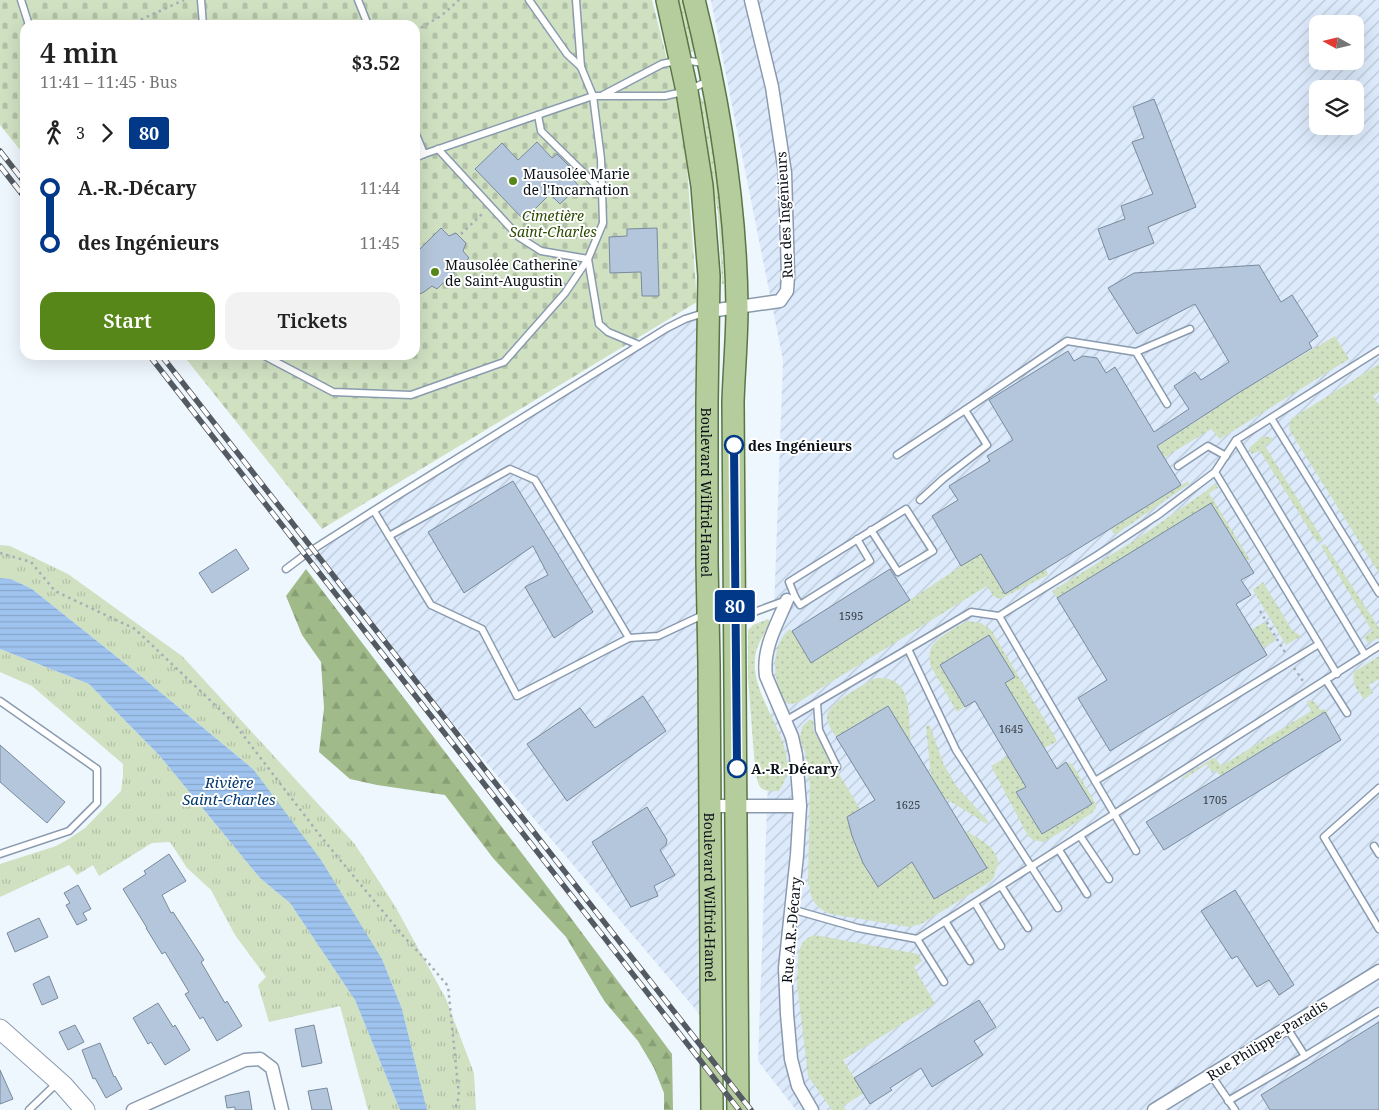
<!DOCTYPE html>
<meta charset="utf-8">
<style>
body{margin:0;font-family:"Noto Serif",serif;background:#f2f2f2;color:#222;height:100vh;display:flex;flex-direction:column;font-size:19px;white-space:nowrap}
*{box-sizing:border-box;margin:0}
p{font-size:16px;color:#767676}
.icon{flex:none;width:28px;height:28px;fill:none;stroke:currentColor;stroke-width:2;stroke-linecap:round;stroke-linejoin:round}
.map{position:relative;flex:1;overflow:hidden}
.drawer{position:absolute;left:20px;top:20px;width:400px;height:340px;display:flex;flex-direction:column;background:#fff;border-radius:15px;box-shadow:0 5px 20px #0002}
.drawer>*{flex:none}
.badge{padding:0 10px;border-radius:4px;font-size:18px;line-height:32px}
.needle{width:32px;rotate:278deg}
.fabs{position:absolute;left:1309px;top:15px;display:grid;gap:10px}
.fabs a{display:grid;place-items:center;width:55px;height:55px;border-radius:10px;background:#fff;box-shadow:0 5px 20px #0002;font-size:25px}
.map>.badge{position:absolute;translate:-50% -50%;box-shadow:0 0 0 2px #fff}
.legs{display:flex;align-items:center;gap:8px;height:55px;padding:0 20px;font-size:16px}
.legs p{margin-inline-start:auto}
.head{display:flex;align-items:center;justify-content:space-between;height:85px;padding:0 20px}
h1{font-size:28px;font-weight:600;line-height:38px}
.cta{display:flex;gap:10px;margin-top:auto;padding:10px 20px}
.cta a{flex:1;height:58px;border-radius:15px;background:#588719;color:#fff;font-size:20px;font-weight:600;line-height:58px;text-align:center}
.cta a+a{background:#f2f2f2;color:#222}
ul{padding:0 20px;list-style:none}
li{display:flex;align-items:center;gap:18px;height:55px;font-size:19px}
li i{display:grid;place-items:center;width:8px;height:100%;margin:0 6px;background:currentColor}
li i::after{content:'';width:12px;height:12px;margin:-6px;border:4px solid;border-radius:50%;background:#fff}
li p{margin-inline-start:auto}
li:first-child i{background:linear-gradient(#0000 50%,currentColor 0)}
li:last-child i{background:linear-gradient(currentColor 50%,#0000 0)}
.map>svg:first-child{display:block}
.industrial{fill:url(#industrial-furrows);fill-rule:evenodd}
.grass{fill:url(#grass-dots)}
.forest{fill:url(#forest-firs)}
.cemetery{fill:url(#cemetery-stones)}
.park{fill:url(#park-tufts)}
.water{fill:url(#water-rules)}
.building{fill:#b4c6db;stroke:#798a9d}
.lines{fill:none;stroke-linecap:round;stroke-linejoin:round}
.lane-casing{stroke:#8a9baf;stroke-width:9}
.street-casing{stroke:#8a9baf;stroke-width:15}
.secondary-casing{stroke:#8a9baf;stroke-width:21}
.primary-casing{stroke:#597643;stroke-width:24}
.path{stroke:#a6aeb5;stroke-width:2.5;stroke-dasharray:2.5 4;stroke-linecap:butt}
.lane{stroke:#fff;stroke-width:6}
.street{stroke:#fff;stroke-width:12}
.secondary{stroke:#fff;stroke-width:19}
.primary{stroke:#b5cd9c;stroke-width:21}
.rail-casing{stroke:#545a62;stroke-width:5.5}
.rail{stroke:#fff;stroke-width:4;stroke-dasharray:11;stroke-linecap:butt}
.line-1-casing{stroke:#fff;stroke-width:11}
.line-1{stroke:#013888;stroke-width:8}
.poi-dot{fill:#588719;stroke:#fff;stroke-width:2}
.stop-1-dot{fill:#fff;stroke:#013888;stroke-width:2.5}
.labels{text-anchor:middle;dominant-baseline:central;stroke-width:4;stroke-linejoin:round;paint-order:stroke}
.number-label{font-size:11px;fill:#353e49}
.poi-label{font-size:14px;fill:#0b1118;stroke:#fff;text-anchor:start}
.park-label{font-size:14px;font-style:italic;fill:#2c4a00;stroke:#fff}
.street-label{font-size:14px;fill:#0b1118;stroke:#fff}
.stop-label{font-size:14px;font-weight:bold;fill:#0b1118;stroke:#fff;text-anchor:start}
.water-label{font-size:15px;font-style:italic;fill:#043a6d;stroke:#fff}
</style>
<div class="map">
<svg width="1379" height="1110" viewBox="0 0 1379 1110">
<defs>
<pattern id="industrial-furrows" width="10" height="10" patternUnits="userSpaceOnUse" patternTransform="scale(1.25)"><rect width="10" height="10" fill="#dceafb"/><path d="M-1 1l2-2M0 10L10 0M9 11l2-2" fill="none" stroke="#bbc8d6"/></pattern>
<pattern id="grass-dots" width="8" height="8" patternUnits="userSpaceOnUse" patternTransform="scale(1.25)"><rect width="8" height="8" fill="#d0e1c2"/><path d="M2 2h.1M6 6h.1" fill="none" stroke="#b1c0a6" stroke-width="1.8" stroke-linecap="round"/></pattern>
<pattern id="forest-firs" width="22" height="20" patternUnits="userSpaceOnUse" patternTransform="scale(1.25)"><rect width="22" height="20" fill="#a1ba8a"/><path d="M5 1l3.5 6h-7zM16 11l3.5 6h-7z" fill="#899f76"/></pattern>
<pattern id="cemetery-stones" width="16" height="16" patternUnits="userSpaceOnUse" patternTransform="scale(1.25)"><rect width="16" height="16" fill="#d0e1c2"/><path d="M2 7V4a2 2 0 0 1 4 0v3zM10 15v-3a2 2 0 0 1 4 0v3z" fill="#b1c0a6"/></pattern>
<pattern id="park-tufts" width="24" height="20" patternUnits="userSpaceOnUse" patternTransform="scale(1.25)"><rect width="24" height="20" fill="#d0e1c2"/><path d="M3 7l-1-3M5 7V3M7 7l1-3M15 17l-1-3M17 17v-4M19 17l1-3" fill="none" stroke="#b1c0a6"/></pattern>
<pattern id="water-rules" width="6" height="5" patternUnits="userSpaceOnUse" patternTransform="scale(1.25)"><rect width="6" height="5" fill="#9ec3ee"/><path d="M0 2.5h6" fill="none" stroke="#87a6cb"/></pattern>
</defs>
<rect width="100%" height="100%" fill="#eef6fe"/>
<g class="industrial">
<path d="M711 0H1379V1110H796L758 1061 783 360ZM1318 24H1355V61H1318ZM1318 89H1355V126H1318Z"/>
<polygon points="710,311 711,1033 697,1011 312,557 392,499 667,328"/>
</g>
<g class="grass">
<polygon points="675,0 684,0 693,40 693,52 687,51"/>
<polygon points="697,94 699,94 705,104 709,116 720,198 724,284 722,284 718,213 701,128"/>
<path d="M1335 336 1349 359 1220 439 1211 429 989 566 1005 594 1046 569 1048 575 1000 599 993 596 987 586 797 703 788 704C771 687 770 644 790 629L812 662 910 600 961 566 1134 462 1240 392Z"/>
<polygon points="1379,364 1379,392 1373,396 1379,405 1379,573 1290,431 1289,426 1291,419"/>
<polygon points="1263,436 1272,438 1272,441 1265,446 1323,540 1317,542 1260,451 1251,454 1249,448"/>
<polygon points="1188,481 1189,484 1115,535 1111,529"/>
<polygon points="1216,484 1218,488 1209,493 1250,560 1057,598 1052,591 1140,537 1206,491 1213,485"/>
<polygon points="1325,544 1379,628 1379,638 1368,643 1364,637 1372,631 1321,546"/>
<polygon points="1263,582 1292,630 1301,636 1286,645 1253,590"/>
<path d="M768 619 771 622C764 635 756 644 755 660 751 704 808 750 779 791 759 792 759 789 755 769L748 677V630L753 625Z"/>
<path d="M968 621 981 623 991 630 1056 739V742L1044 748 1005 683 1015 677 989 635 940 665 965 707 957 712 930 665C930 659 929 653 931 648 936 638 958 625 968 621Z"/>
<polygon points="1265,622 1276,640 1263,648 1252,629"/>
<path d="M1379 656V679L1369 685 1373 693 1364 699C1357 691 1351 682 1354 672Z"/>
<path d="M879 678C914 677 908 718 911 743L887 706 836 737C833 732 828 725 827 719 825 704 861 687 873 679Z"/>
<polygon points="1308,700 1315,702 1320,710 1325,709 1330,718 1329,719 1324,712 1220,776 1216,770 1212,773 1207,764 1184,779 1181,778 1213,758 1216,759 1221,766 1311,711 1307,703"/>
<path d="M810 719 813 721 814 732 860 809 848 817C853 843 862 865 878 887L904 868 910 859 935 899 986 868 964 830C980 840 996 845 999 865L997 866 994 877 990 882 921 924 909 927 831 914C818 910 809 900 810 886L808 885 810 786 805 752 800 739 802 727Z"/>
<polygon points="928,725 930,726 944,765 957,787 988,821 987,824 943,797 931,777 926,727"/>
<polygon points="1008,756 1026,787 1016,793 1042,834 1092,804 1067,764 1068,763 1072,764 1096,804 1096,808 1091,814 1044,842 1033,840 1028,836 991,766"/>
<polygon points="815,935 918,954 922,961 914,967 935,1004 843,1060 864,1093 843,1106 846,1110 832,1110 808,1076 797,984 799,950 803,942 809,937"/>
</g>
<polygon class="forest" points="306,569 568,914 672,1054 673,1110 664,1110 664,1093 654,1068 638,1041 605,1002 566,937 493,858 445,795 377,785 350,779 319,752 324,708 321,662 302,635 286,596"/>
<polygon class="cemetery" points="0,0 652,0 684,127 697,302 322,529 183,355 415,355 415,25 25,25 25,156 0,125"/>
<g class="park">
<polygon points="0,545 10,546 68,574 182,656 354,843 395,906 446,999 474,1073 476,1110 427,1110 402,1009 382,959 253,769 142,677 32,589 11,579 0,578"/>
<polygon points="0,649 89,684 159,755 260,878 290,903 355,1000 400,1110 368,1110 340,1006 269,1022 258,985 266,977 235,935 211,890 187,868 170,842 152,843 99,876 93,865 77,875 69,865 0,897 0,864 56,846 67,840 85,828 121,791 123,776 123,764 32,686 0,672"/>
</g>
<polygon class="water" points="0,578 11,579 32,589 142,677 253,769 321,860 382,959 402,1009 427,1110 400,1110 355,1000 290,903 260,878 159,755 89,684 0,649"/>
<g class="building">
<polygon points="1154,99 1196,207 1148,227 1154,243 1109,260 1098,229 1125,219 1121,206 1153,194 1132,142 1144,138 1133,107"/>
<polygon points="537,142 552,158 557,154 570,167 565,171 579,186 560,204 550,194 524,220 475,169 502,143 518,160"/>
<polygon points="441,228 449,236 456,233 466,243 463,251 469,258 437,289 432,286 424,292 415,296 415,254"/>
<polygon points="657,228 659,296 642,296 641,272 610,273 609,237 627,236 627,229"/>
<polygon points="1259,265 1281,302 1292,295 1318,336 1309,343 1312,348 1240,392 1157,446 1181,485 1005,594 981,554 961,566 932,516 958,500 949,486 990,461 987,456 1013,440 989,400 1068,351 1074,361 1083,356 1097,358 1106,373 1115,367 1154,432 1189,409 1174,386 1195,372 1201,380 1229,362 1195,304 1137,334 1108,288 1134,273"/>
<polygon points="513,481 593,612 554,638 525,587 548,575 533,546 464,593 428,532"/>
<polygon points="1211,503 1254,573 1241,580 1251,595 1236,604 1267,655 1110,751 1078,698 1107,680 1057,598"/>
<polygon points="236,549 249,569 212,593 199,573"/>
<polygon points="890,569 910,600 811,663 792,631"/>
<polygon points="989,635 1015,677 1005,683 1057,769 1066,762 1092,804 1042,834 1016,792 1026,787 975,701 965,707 940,665"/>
<polygon points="643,696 666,731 567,801 527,744 580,708 595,728"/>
<polygon points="888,706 987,868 934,899 912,862 878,887 863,863 852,836 847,817 875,800 836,737"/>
<polygon points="1325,712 1341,740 1164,850 1146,822"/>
<polygon points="0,745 65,802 47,823 0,782"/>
<polygon points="647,807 667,840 666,845 660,850 675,875 654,886 658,896 631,907 592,842"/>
<polygon points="169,854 186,881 162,895 171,913 173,912 204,960 201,962 225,1003 227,1001 242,1026 217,1041 203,1017 200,1019 185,994 189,992 165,952 162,954 146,928 147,928 123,889 146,874 144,871"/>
<polygon points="78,885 91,909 83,913 87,920 77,925 66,905 70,903 64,893"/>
<polygon points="1235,890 1294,985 1279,995 1269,980 1257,987 1237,956 1232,959 1201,911"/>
<polygon points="39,918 48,937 15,952 7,933"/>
<polygon points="49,976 58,998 42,1005 33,984"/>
<polygon points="979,1000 996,1027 974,1041 983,1055 932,1087 921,1068 890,1088 892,1090 870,1104 854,1078"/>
<polygon points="158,1003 173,1027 175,1025 190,1050 165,1065 151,1042 148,1044 133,1018"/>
<polygon points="1379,1022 1379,1110 1270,1110 1261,1095"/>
<polygon points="75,1025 84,1042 68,1050 59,1032"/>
<polygon points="314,1025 322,1063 302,1067 295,1029"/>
<polygon points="100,1043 114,1077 115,1076 122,1089 106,1098 95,1078 93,1079 82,1050"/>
<polygon points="0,1070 13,1099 0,1104"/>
<polygon points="327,1088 332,1110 312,1110 308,1091"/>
<polygon points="249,1091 252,1110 235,1110 235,1107 227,1108 225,1096"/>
</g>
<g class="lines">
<defs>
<g id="lane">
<polyline points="21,0 29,25"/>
<polyline points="201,0 203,25"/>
<polyline points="358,0 368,25"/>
<polyline points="529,0 567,54 581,67"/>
<polyline points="603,95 662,64 681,60 705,63"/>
<polyline points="538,115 541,131 602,191"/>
<polyline points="415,132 424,154"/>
<polyline points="438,149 519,237 541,251 588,259 599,324 608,332 639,345"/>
<polyline points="415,158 424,154 593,96 665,96 687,91 708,81"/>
<polyline points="1379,350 1271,418 1379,593"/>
<polyline points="1136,352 1190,329"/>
<polyline points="263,355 333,392 411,395 504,362 565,293 588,259 603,223 601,159 593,96 581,67 576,0"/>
<polyline points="965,410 1067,341 1136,352 1167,404"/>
<polyline points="1271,418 1236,440 1215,472 1337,674"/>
<polyline points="1236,440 1365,655"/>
<polyline points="897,455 965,410 987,445 943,479 920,500"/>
<polyline points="1178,466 1208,446 1226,456"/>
<polyline points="1215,472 1158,515 1099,554 999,616 1095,781 1319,644"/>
<polyline points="374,511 389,536 510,469 535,480 629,638 517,696 482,629 431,605 389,536"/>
<polyline points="286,569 306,554 392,499 667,328 685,319 704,313"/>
<polyline points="795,597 800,605 870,561 857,539"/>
<polyline points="738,618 795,597 789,582 906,509 933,551 898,572 871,530"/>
<polyline points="629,638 658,636 705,614"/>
<polyline points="908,649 956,750 1058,908"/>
<polyline points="1326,680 1347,713"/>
<polyline points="0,701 97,769 97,803 69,831 0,854"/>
<polyline points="817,703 819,730 837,767"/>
<polyline points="785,721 971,612 999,616"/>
<polyline points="1095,781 1136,851"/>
<polyline points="1379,788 1324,837 1379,929"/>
<polyline points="1080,836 1109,879"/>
<polyline points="1374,846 1379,854"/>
<polyline points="1059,850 1087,894"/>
<polyline points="1001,886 1028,928"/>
<polyline points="975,903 1001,946"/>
<polyline points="791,909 858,928 917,939 1379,646"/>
<polyline points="945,921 970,961"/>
<polyline points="917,939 944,982"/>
<polyline points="1287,1028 1305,1056 1379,1011"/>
<polyline points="1211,1075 1235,1110"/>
<polyline points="1228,1101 1305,1056"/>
<polyline points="29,1110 58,1082"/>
</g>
<g id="street">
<polyline points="710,311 780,301 787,291 788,275 785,173 772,87 751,0"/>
<path d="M787 600C777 624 762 649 766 676L792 737 796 755 800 806 797 855 785 968 787 1014 791 1059 798 1086 812 1110"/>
<polyline points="710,806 800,806"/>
<polyline points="133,1110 245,1060 260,1059 272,1068 282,1110"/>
<polyline points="1154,1110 1379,971"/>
</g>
<polyline id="secondary" points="0,1029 63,1085 85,1110"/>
<g id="primary">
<path id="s1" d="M667 0 687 91 702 186 709 276 707 402V563L709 664 712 1110"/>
<path d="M694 0C719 100 736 204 737 307 737 339 734 371 733 402L738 1110"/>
</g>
</defs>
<use href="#lane" class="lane-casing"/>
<use href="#street" class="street-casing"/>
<use href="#secondary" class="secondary-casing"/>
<use href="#primary" class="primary-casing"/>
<g class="path">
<polyline points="129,25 184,0"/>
<polyline points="415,31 441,16 459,0"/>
<polyline points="461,234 483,213"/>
<polyline points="0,553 31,562 55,591 135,629 233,722 322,838 405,938 424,958 448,986 459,1096 455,1110"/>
<polyline points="1260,611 1286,654"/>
<polyline points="1294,668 1305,684"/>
</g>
<use href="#lane" class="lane"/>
<use href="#street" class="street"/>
<use href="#secondary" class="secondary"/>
<use href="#primary" class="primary"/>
<defs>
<g id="rail">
<polyline points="0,151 25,183"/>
<polyline points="0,166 25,198"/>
<polyline points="149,355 739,1110"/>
<polyline points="161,355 751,1110"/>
</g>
</defs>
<use href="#rail" class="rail-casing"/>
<use href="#rail" class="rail"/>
</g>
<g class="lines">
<defs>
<polyline id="line-1" points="734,445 737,768"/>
</defs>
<use href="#line-1" class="line-1-casing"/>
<use href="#line-1" class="line-1"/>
</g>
<g class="poi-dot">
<circle cx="513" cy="181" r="5"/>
<circle cx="435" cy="272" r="5"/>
</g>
<g class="stop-1-dot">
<circle cx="734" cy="445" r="9"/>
<circle cx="737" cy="768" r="9"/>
</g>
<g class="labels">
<g class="number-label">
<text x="851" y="615">1595</text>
<text x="1011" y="728">1645</text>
<text x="1215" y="799">1705</text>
<text x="908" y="804">1625</text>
</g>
<g class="poi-label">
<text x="523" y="173">Mausolée Marie<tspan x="523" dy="16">de l'Incarnation</tspan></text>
<text x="445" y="264">Mausolée Catherine<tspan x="445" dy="16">de Saint-Augustin</tspan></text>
</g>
<g class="park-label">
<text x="553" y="215">Cimetière<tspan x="553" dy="16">Saint-Charles</tspan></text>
</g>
<g class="street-label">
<text transform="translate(784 215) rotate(-93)">Rue des Ingénieurs</text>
<text stroke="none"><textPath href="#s1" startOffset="496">Boulevard Wilfrid-Hamel</textPath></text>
<text stroke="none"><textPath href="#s1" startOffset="901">Boulevard Wilfrid-Hamel</textPath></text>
<text transform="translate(791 930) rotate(-85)">Rue A.R.-Décary</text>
<text transform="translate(1267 1040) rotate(-32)">Rue Philippe-Paradis</text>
</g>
<g class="stop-label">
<text x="748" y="445">des Ingénieurs</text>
<text x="751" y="768">A.-R.-Décary</text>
</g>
<g class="water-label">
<text x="229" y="782">Rivière<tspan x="229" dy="17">Saint-Charles</tspan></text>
</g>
</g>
</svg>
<div class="fabs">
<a><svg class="needle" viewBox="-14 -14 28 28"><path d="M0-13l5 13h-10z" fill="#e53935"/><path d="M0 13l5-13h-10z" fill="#767676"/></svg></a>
<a><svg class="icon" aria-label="layers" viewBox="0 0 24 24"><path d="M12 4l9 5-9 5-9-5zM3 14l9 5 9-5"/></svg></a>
</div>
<b class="badge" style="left:735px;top:606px;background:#013888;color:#fff">80</b>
<section class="drawer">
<div class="head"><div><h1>4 min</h1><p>11:41 – 11:45 · Bus</p></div><b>$3.52</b></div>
<div class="legs"><svg class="icon" aria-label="walk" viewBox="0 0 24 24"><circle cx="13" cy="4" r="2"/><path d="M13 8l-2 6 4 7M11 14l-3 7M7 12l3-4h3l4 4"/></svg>3<svg class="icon" aria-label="forward" viewBox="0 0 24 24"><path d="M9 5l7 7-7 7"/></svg><b class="badge" style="background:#013888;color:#fff">80</b></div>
<ul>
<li><i style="color:#013888"></i><b>A.-R.-Décary</b><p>11:44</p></li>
<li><i style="color:#013888"></i><b>des Ingénieurs</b><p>11:45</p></li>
</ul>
<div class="cta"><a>Start</a><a>Tickets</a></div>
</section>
</div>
